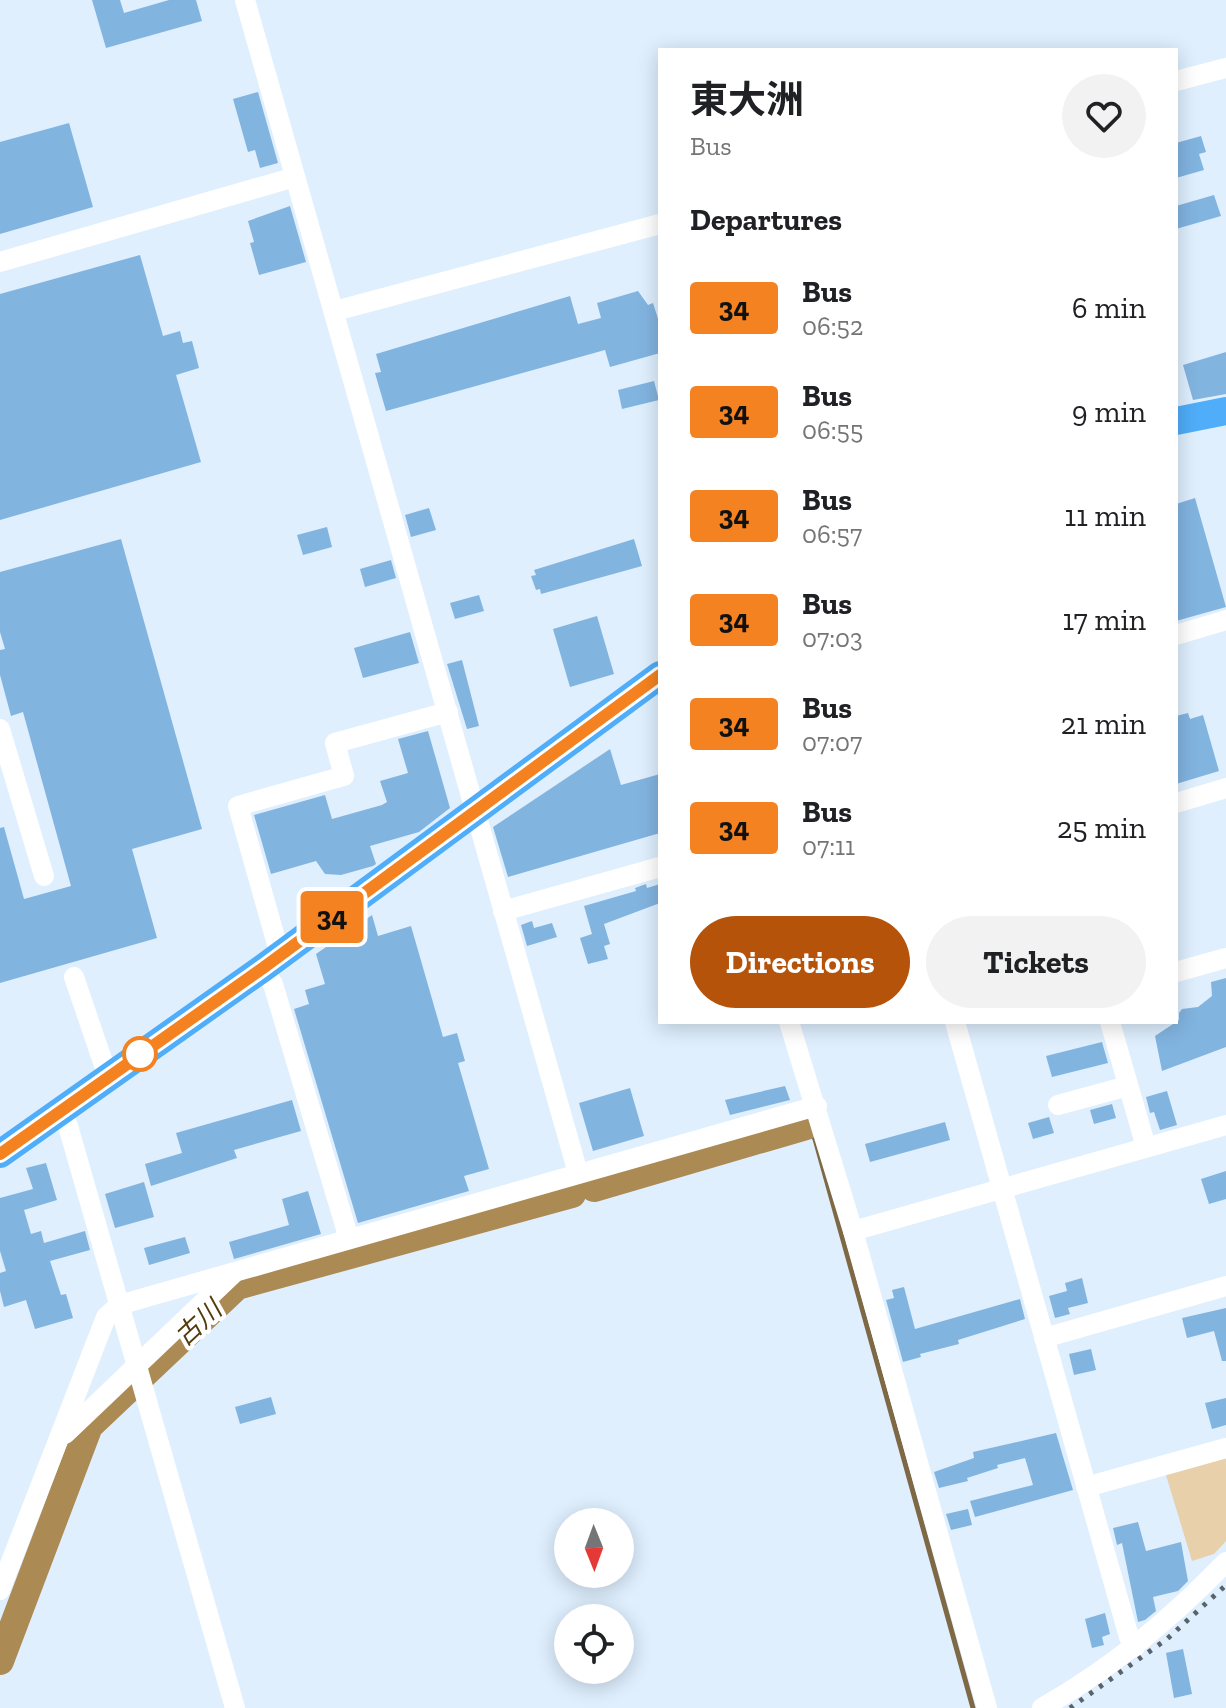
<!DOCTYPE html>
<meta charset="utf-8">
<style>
body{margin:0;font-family:"Zilla Slab","Noto Sans JP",serif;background:#f2f2f2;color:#202124;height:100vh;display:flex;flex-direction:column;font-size:30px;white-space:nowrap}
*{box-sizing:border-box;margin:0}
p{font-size:26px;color:#757577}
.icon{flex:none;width:44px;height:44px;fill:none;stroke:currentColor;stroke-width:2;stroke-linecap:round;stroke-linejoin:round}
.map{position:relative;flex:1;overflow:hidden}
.side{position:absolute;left:658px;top:48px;width:520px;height:976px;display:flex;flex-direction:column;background:#fff;border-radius:0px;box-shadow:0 4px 20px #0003}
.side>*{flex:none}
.badge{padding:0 16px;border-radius:6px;font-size:28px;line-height:52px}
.needle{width:52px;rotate:179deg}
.tools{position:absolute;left:554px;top:1508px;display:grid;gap:16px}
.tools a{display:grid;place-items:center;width:80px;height:80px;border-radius:50%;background:#fff;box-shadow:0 4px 20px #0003;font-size:40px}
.map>.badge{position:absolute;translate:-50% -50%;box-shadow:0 0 0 4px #fff}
h2{padding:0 32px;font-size:30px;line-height:72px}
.round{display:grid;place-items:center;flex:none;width:84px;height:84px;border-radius:42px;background:#f2f2f2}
.summary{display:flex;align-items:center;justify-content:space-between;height:136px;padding:0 32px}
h1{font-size:38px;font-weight:700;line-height:60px}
.primary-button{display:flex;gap:16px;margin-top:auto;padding:16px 32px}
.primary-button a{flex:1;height:92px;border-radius:48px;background:#b45309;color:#fff;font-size:32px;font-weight:700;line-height:92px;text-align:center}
.primary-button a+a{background:#f2f2f2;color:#202124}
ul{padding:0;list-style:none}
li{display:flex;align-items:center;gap:24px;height:104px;padding:0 32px}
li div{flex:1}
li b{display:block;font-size:30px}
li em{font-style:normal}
li .badge{min-width:88px;font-weight:700;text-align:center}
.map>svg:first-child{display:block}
.green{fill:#e8d0aa}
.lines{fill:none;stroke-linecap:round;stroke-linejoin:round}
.stream{stroke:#7e6944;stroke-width:5}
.river{stroke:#ab8a53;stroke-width:28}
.building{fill:#82b4e0}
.minor{stroke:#fff;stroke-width:20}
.highway{stroke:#4fadf9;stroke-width:28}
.rail{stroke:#59636c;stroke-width:5;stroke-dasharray:4 8;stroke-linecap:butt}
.line-casing{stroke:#fff;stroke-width:18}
.line{stroke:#f58220;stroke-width:12}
.stop-dot{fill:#fff;stroke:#f58220;stroke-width:4}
.labels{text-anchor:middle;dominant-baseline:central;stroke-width:8;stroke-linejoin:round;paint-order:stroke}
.water-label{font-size:26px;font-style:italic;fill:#523b0d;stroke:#fff}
</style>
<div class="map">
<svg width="1226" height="1708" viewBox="0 0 1226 1708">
<rect width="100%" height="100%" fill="#dfeffe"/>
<polygon class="green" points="1226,1458 1226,1541 1214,1554 1192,1561 1166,1475"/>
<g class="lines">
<polyline class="stream" points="806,1126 815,1139 973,1708"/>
<g class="river">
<polyline points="594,1188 806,1126"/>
<polyline points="0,1661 89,1426 237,1286 572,1194"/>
</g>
</g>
<g class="building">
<polygon points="92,0 120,0 124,13 169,0 196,0 202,21 106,48"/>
<polygon points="258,92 278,163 260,168 255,150 248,152 233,99"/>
<polygon points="69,123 93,207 0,234 0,142"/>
<polygon points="1201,136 1206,152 1199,154 1204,170 1176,178 1176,143"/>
<polygon points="1214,195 1221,216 1176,229 1176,206"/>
<polygon points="290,206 306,262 259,275 250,243 254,242 248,221"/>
<polygon points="140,255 163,336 180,331 183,343 192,341 199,368 176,375 201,462 0,520 0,294"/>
<polygon points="638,291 648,305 653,303 660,325 660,353 610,367 605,350 386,411 375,373 381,372 376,354 570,296 578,324 601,318 597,303"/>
<polygon points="1226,352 1226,394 1193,400 1183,365"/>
<polygon points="654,381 659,400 622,409 618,390"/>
<polygon points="1195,498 1226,607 1176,621 1176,504"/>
<polygon points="429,508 436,530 411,537 405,515"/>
<polygon points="327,527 332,547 303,555 297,535"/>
<polygon points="121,539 202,829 132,849 157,938 0,983 0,828 4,827 24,899 71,886 23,712 11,716 0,675 0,650 5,649 0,632 0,572"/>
<polygon points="634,539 642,566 541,594 540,589 536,590 531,576 536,575 534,570"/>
<polygon points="391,560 396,578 365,587 360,569"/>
<polygon points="479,595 484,611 455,619 450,603"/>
<polygon points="597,616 614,674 570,687 553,629"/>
<polygon points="410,632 419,663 363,678 354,648"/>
<polygon points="462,660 479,726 467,729 447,664"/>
<polygon points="1188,713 1190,719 1203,715 1219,771 1176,784 1176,716"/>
<polygon points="428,731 450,808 419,832 370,846 376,864 373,866 341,875 325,874 316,861 271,874 254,815 325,795 332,819 382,805 387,802 380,781 408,773 398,739"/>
<polygon points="610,749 621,785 660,774 660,833 508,877 493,827"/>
<polygon points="646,884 647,888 660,884 660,903 604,924 610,944 604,946 608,959 588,964 580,938 592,934 584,906 636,891 635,888"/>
<polygon points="372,915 378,936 411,926 443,1037 457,1033 465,1061 458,1063 489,1169 464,1176 469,1191 358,1223 294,1009 309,1004 305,990 325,984 316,954"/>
<polygon points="532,921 534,928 552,923 557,937 527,946 521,925"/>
<polygon points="1226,978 1226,1047 1162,1071 1155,1036 1179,1020 1179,1013 1182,1009 1198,1007 1212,996 1211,982"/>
<polygon points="1102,1042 1108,1063 1052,1077 1046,1056"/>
<polygon points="785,1086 790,1100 730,1115 725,1100"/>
<polygon points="630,1088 644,1136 593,1151 579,1103"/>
<polygon points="1167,1091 1177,1125 1160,1130 1154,1112 1150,1113 1146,1097"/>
<polygon points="292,1100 301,1131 234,1150 237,1158 151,1186 145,1164 182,1153 176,1133"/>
<polygon points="1112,1104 1116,1118 1094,1124 1090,1110"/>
<polygon points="1049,1117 1054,1133 1033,1139 1028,1123"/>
<polygon points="945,1122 950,1140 870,1162 865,1144"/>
<polygon points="46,1163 57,1200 24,1210 31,1234 41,1231 44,1243 85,1231 90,1250 50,1261 61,1295 66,1294 73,1318 35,1329 26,1300 4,1307 0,1291 0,1273 6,1271 0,1251 0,1198 33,1189 26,1168"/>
<polygon points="1226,1171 1226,1199 1209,1204 1201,1179"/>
<polygon points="144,1182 154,1217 115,1228 105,1194"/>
<polygon points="308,1191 321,1234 234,1259 229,1242 289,1225 282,1199"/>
<polygon points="185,1237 190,1253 149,1265 144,1248"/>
<polygon points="1082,1278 1088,1303 1068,1308 1070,1314 1055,1318 1049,1296 1067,1291 1065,1283"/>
<polygon points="904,1287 915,1329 1020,1299 1025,1319 958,1340 959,1344 920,1354 921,1357 903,1362 886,1300 894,1298 892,1290"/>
<polygon points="1226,1308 1226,1361 1222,1361 1214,1331 1187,1338 1182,1318"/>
<polygon points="1091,1349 1096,1370 1074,1375 1069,1354"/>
<polygon points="271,1397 276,1414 240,1424 235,1407"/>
<polygon points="1226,1398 1226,1425 1212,1429 1205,1403"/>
<polygon points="1056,1433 1073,1490 975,1517 970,1501 1033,1485 1025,1458 997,1465 998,1468 967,1478 968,1481 939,1488 934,1472 974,1458 973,1452"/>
<polygon points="968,1509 972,1525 951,1530 946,1514"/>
<polygon points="1138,1522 1146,1551 1181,1542 1188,1581 1178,1591 1153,1597 1156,1611 1145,1620 1138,1622 1122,1543 1117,1545 1113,1528"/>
<polygon points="1105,1613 1110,1634 1102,1637 1104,1645 1092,1648 1085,1619"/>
<polygon points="1183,1649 1192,1694 1174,1698 1166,1653"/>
</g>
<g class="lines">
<g class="minor">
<polyline points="245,0 578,1173"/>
<polyline points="1176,81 1226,68"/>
<polyline points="0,262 295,177"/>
<polyline points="335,311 660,224"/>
<polyline points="1176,635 1226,620"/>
<polyline points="0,729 44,876"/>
<polyline points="1176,803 1226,788"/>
<polyline points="503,911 660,867"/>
<polyline points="280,955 238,806 344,776 335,743 448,712"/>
<polyline points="263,968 273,984 349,1239"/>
<polyline points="1176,972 1226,958"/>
<polyline points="74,977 108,1077"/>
<polyline points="789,1022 853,1231 987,1708"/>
<polyline points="955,1022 1129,1637 1135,1647"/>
<polyline points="1110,1022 1146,1147"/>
<polyline points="1058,1105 1128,1086"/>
<polyline points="61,1112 68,1126 235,1708"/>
<polyline points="853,1231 1226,1125"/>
<polyline points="1044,1338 1226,1286"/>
<polyline points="65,1434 233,1274"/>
<polyline points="1086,1487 1226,1448"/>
<polyline points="0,1590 106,1317 119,1305 817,1106"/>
<path d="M1042 1708C1113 1667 1169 1621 1226 1562"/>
</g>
<g class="highway">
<polyline points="1176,421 1226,411"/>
<polyline points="0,1154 263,968 660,675"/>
</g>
<polyline class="rail" points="1070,1708 1167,1639 1226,1585"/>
</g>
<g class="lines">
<defs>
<polyline id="line" points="0,1154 263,968 660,675"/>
</defs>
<use href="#line" class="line-casing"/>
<use href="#line" class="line"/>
</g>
<circle class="stop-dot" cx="140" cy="1054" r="16"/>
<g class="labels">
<g class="water-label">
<text transform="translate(198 1323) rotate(-43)">古川</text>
</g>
</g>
</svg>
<div class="tools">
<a><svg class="needle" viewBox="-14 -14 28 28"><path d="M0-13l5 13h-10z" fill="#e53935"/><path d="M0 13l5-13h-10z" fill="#757577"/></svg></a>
<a><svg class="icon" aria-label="locate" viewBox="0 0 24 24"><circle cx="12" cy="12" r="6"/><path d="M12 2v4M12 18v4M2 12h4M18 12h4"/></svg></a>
</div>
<b class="badge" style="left:332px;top:917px;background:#f58220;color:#111">34</b>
<section class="side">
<div class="summary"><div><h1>東大洲</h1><p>Bus</p></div><a class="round"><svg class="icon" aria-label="heart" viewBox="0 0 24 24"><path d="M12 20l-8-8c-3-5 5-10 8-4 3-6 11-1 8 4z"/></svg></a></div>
<h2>Departures</h2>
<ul>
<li><span class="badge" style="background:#f58220;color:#111">34</span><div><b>Bus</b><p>06:52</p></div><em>6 min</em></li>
<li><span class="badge" style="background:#f58220;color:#111">34</span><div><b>Bus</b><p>06:55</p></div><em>9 min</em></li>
<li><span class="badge" style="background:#f58220;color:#111">34</span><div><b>Bus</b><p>06:57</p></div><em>11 min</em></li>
<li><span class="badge" style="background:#f58220;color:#111">34</span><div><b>Bus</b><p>07:03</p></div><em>17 min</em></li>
<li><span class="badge" style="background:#f58220;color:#111">34</span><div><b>Bus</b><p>07:07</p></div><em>21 min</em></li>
<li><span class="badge" style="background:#f58220;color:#111">34</span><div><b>Bus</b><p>07:11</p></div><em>25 min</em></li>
</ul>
<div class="primary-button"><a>Directions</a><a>Tickets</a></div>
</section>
</div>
